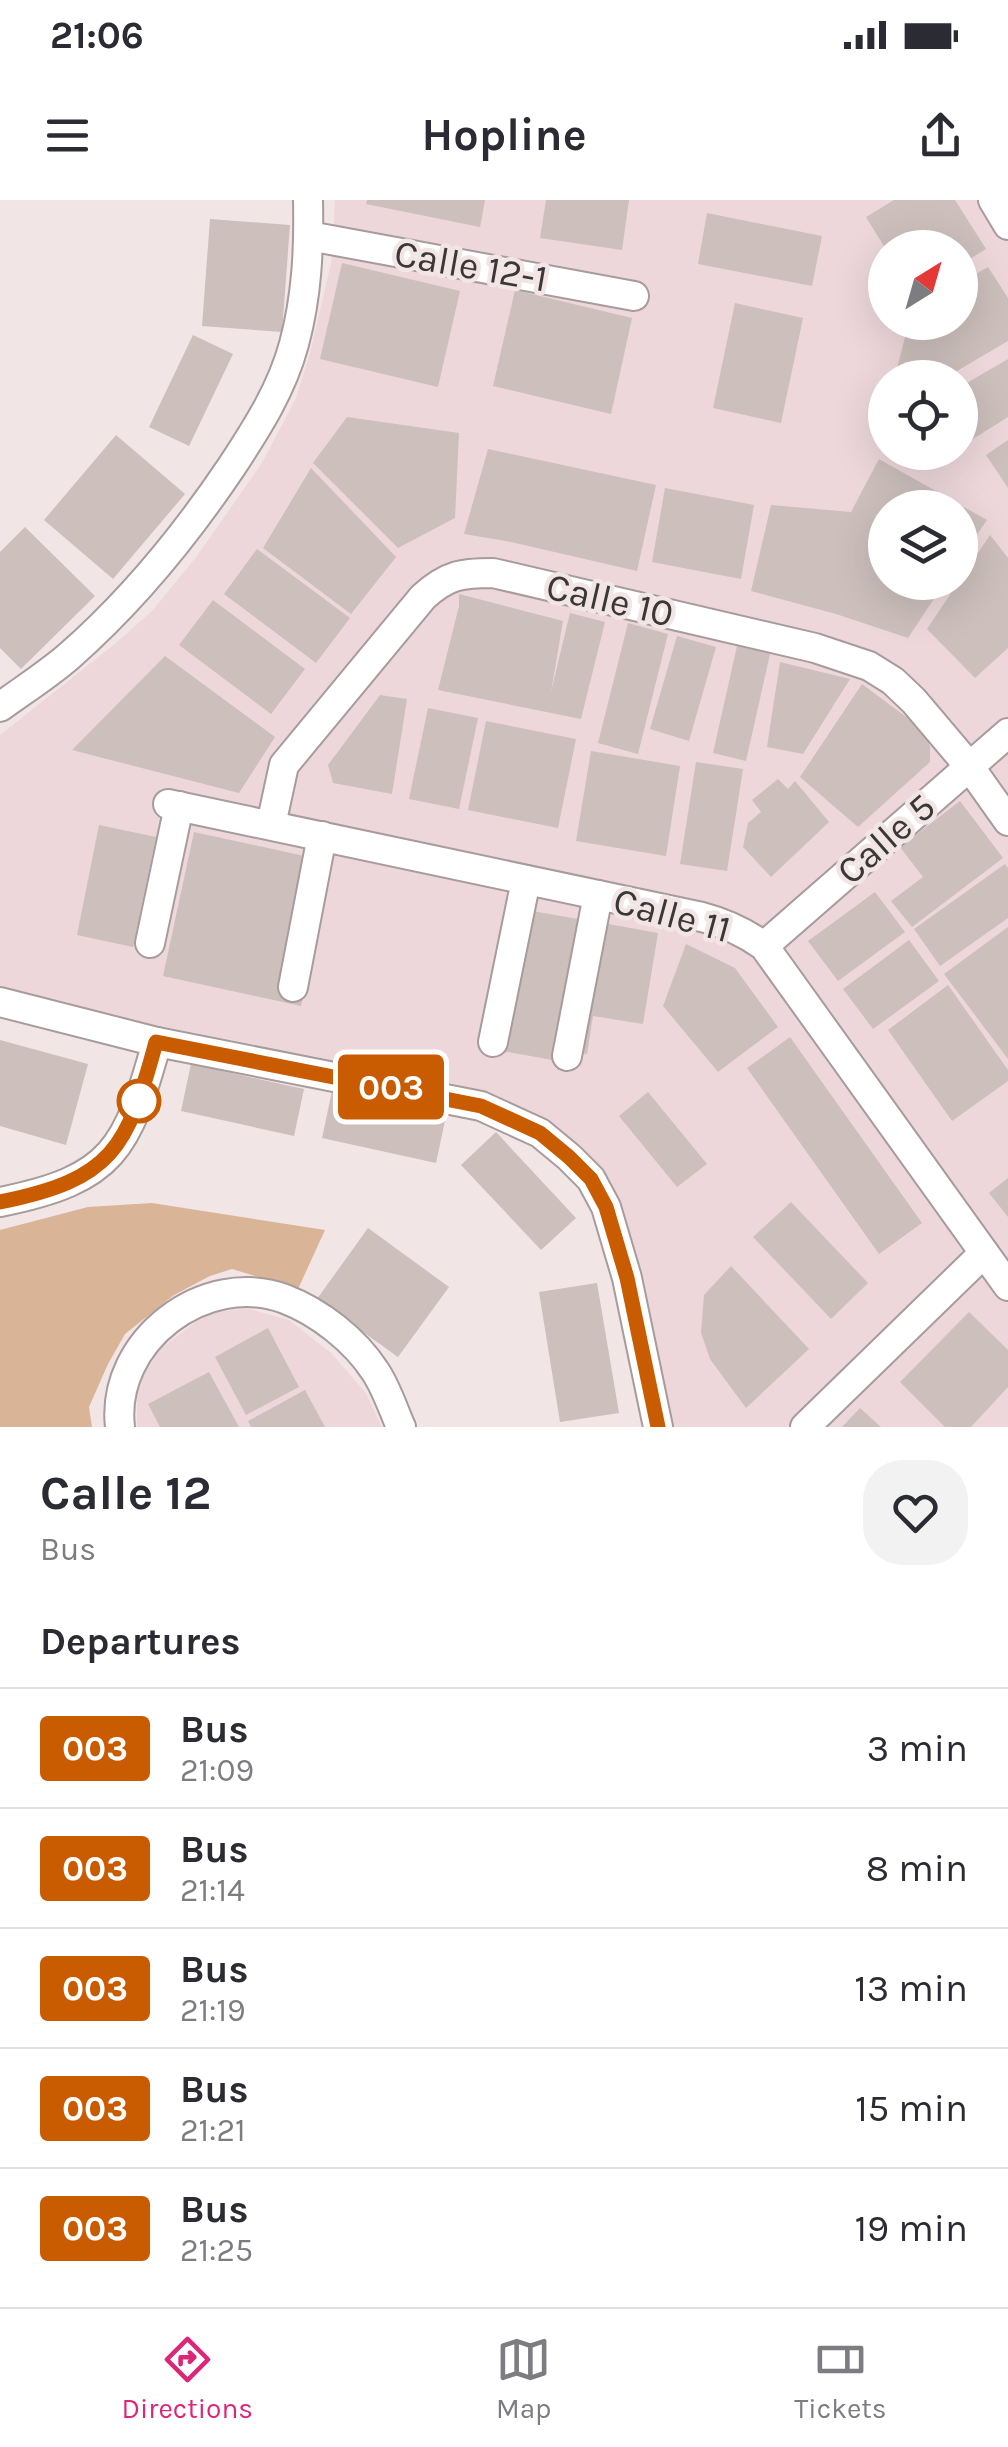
<!DOCTYPE html>
<style>
body{margin:0;font-family:Karla,sans-serif;background:#f2f2f3;color:#2b2b33;height:100vh;display:flex;flex-direction:column;font-size:38px;white-space:nowrap}
*{box-sizing:border-box;margin:0}
p{font-size:32px;color:#7c7c81}
.icon{flex:none;width:55px;height:55px;fill:none;stroke:currentColor;stroke-width:2;stroke-linecap:round;stroke-linejoin:round}
.map{position:relative;height:1227px;overflow:hidden}
.details{display:flex;flex-direction:column;background:#fff;flex:1}
.details>*{flex:none}
.badge{padding:0 20px;border-radius:8px;font-size:35px;line-height:65px}
.needle{width:65px;rotate:37deg}
.controls{position:absolute;left:868px;top:30px;display:grid;gap:20px}
.controls a{display:grid;place-items:center;width:110px;height:110px;border-radius:50%;background:#fff;box-shadow:0 10px 40px #0002;font-size:50px}
.map>.badge{position:absolute;translate:-50% -50%;box-shadow:0 0 0 5px #fff}
h2{padding:0 40px;font-size:38px;line-height:90px}
.round{display:grid;place-items:center;flex:none;width:105px;height:105px;border-radius:40px;background:#f2f2f3}
.overview{display:flex;align-items:center;justify-content:space-between;height:170px;padding:0 40px}
h1{font-size:48px;font-weight:700;line-height:75px}
ul{padding:0;list-style:none}
li{display:flex;align-items:center;gap:30px;height:120px;padding:0 40px;border-top:2px solid #e1e1e2}
li div{flex:1}
li b{display:block;font-size:38px}
li em{font-style:normal}
li .badge{min-width:110px;font-weight:700;text-align:center}
.status{display:flex;justify-content:space-between;align-items:center;height:70px;padding:0 50px;background:#fff;direction:ltr}
.status svg{height:28px;fill:currentColor}
header{display:flex;justify-content:space-between;align-items:center;height:130px;padding:0 40px;background:#fff;font-size:45px;font-weight:700}
.tabs{display:flex;justify-content:space-around;align-items:center;height:140px;border-top:2px solid #e1e1e2;background:#fff;font-size:28px;color:#7c7c81}
.tabs a{display:grid;justify-items:center;gap:5px}
.tabs .active{color:#db2777}
.map>svg:first-child{display:block}
.built{fill:#edd7da;fill-rule:evenodd}
.green{fill:#d9b497}
.building{fill:#ccbfbc}
.lines{fill:none;stroke-linecap:round;stroke-linejoin:round}
.minor-casing{stroke:#a79b9c;stroke-width:32}
.minor{stroke:#fff;stroke-width:28}
.line-casing{stroke:#fff;stroke-width:22}
.line{stroke:#c95b00;stroke-width:15}
.stop-dot{fill:#fff;stroke:#c95b00;stroke-width:5}
.labels{text-anchor:middle;dominant-baseline:central;stroke-width:9;stroke-linejoin:round;paint-order:stroke}
.street-label{font-size:38px;fill:#3c3737;stroke:#f2e5e6}
</style>
<div class="status"><b>21:06</b><svg viewBox="0 0 49 12"><path d="M0 12V9h3v3zM5 12V6h3v6zM10 12V3h3v9zM15 12V0h3v12zM26 1h20v11H26zM47 4h2v5h-2z"/></svg></div>
<header><svg class="icon" aria-label="menu" viewBox="0 0 24 24"><path d="M4 6h16M4 12h16M4 18h16"/></svg>Hopline<svg class="icon" aria-label="share" viewBox="0 0 24 24"><path d="M12 15V3M7 8l5-5 5 5M5 13v7h14v-7"/></svg></header>
<div class="map">
<svg width="1008" height="1227" viewBox="0 0 1008 1227">
<rect width="100%" height="100%" fill="#f2e5e6"/>
<g class="built">
<path d="M335 0H1008V1227H673L644 1079 628 1033 522 910 485 892 452 883 31 801 0 790V535L116 443 153 410 197 356 262 263 296 198 310 153 332 59ZM885 48H960V122H885ZM885 178H960V252H885ZM885 308H960V382H885Z"/>
<polygon points="246,1108 289,1120 331,1153 366,1193 382,1227 137,1227 137,1187 159,1150 206,1114"/>
</g>
<polygon class="green" points="152,1003 325,1030 298,1089 232,1069 210,1076 174,1095 125,1134 108,1164 89,1207 92,1227 0,1227 0,1030 88,1007"/>
<g class="building">
<polygon points="367,0 485,0 480,27 366,4"/>
<polygon points="546,0 629,0 622,50 540,38"/>
<polygon points="894,0 955,0 986,49 960,65 960,48 885,48 866,17"/>
<polygon points="707,13 822,36 812,86 698,64"/>
<polygon points="210,19 290,25 282,132 202,126"/>
<polygon points="342,63 460,91 438,187 320,159"/>
<polygon points="988,67 1008,98 1008,141 945,178 899,178 896,172 909,122 960,122 960,83"/>
<polygon points="515,90 632,118 611,214 493,186"/>
<polygon points="735,103 803,118 781,223 713,208"/>
<polygon points="193,135 233,154 189,246 149,227"/>
<polygon points="1008,159 1008,217 960,247 960,187"/>
<polygon points="347,217 459,233 455,318 398,348 313,263"/>
<polygon points="116,235 185,294 113,379 44,320"/>
<polygon points="1008,240 1008,288 986,255"/>
<polygon points="488,249 656,285 637,371 511,342 464,334"/>
<polygon points="910,252 951,252 925,269"/>
<polygon points="879,259 987,320 960,359 960,308 885,308 885,382 945,382 908,438 836,414 751,391 771,305 851,312"/>
<polygon points="311,268 396,357 351,414 263,348"/>
<polygon points="665,288 754,305 741,379 652,362"/>
<polygon points="25,327 95,396 21,469 0,448 0,352"/>
<polygon points="990,335 1008,358 1008,448 975,478 927,429"/>
<polygon points="257,349 350,418 316,463 224,394"/>
<polygon points="459,394 563,421 551,492 570,413 605,422 581,519 438,490 459,406"/>
<polygon points="213,400 305,469 271,514 179,445"/>
<polygon points="628,423 668,434 638,554 598,543"/>
<polygon points="677,436 716,447 689,541 650,529"/>
<polygon points="737,446 770,454 746,561 713,553"/>
<polygon points="165,456 275,537 239,593 72,550"/>
<polygon points="780,462 850,479 803,554 767,547"/>
<polygon points="862,484 925,531 930,547 930,562 858,627 800,577"/>
<polygon points="380,495 407,499 392,594 333,583 328,565"/>
<polygon points="428,508 478,518 459,609 409,599"/>
<polygon points="486,521 576,539 558,628 468,610"/>
<polygon points="591,551 680,566 666,656 576,641"/>
<polygon points="696,562 743,569 727,671 680,664"/>
<polygon points="778,579 788,589 795,581 829,622 771,677 743,647 748,623 761,612 752,600"/>
<polygon points="960,601 1003,658 912,727 891,701 923,677 900,647"/>
<polygon points="99,625 156,637 133,747 77,735"/>
<polygon points="194,632 332,662 301,806 163,776"/>
<polygon points="1005,664 1008,668 1008,718 940,766 914,729"/>
<polygon points="875,692 905,732 838,781 808,741"/>
<polygon points="527,710 583,720 558,861 502,851"/>
<polygon points="586,720 658,733 643,824 593,816 587,854 564,850"/>
<polygon points="1008,727 1008,859 944,774"/>
<polygon points="909,740 939,781 873,829 843,789"/>
<polygon points="686,744 735,768 778,827 718,872 663,806"/>
<polygon points="948,785 1008,870 1008,881 952,921 888,830"/>
<polygon points="790,837 922,1023 879,1054 747,868"/>
<polygon points="0,840 88,864 66,945 0,926"/>
<polygon points="191,864 304,889 294,936 181,911"/>
<polygon points="332,891 446,916 436,963 322,938"/>
<polygon points="648,892 707,964 677,987 619,916"/>
<polygon points="496,932 576,1018 541,1050 461,965"/>
<polygon points="1008,978 1008,1017 989,993"/>
<polygon points="791,1002 868,1083 831,1119 753,1037"/>
<polygon points="368,1028 449,1087 398,1157 317,1099"/>
<polygon points="731,1066 809,1149 746,1208 710,1159 701,1133 704,1095"/>
<polygon points="597,1083 619,1213 560,1222 539,1092"/>
<polygon points="969,1112 1008,1150 1008,1187 971,1227 945,1227 900,1182"/>
<polygon points="268,1128 299,1187 246,1215 215,1157"/>
<polygon points="209,1172 239,1227 160,1227 148,1204"/>
<polygon points="305,1190 325,1227 251,1227 248,1221"/>
<polygon points="860,1208 881,1227 842,1227"/>
</g>
<g class="lines">
<defs>
<g id="minor">
<polyline points="993,0 1008,25"/>
<polyline points="309,36 634,96"/>
<path d="M0 507C22 491 47 475 68 457 131 402 185 336 232 266 257 228 282 189 294 144 307 96 309 49 308 0"/>
<path d="M168 604 702 717C725 723 744 732 764 746L1008 1086"/>
<path d="M271 625 284 565 423 397C447 375 461 373 493 373L815 448 869 466 893 481 914 501 969 566 1008 621"/>
<polyline points="150,743 179,606"/>
<polyline points="764,746 1008,533"/>
<polyline points="293,787 322,636"/>
<polyline points="0,802 157,842 481,906 540,933 569,957 591,979 606,1007 627,1078 658,1227"/>
<polyline points="493,842 526,680"/>
<polyline points="567,856 598,695"/>
<path d="M0 1002C114 979 127 949 157 842"/>
<path d="M120 1227C110 1141 205 1069 285 1099 319 1112 355 1140 375 1171 386 1187 393 1209 401 1227"/>
<polyline points="805,1227 984,1053"/>
</g>
</defs>
<use href="#minor" class="minor-casing"/>
<use href="#minor" class="minor"/>
</g>
<g class="lines">
<defs>
<path id="line" d="M0 1002C113 979 127 949 156 842L481 906 540 933 569 957 591 979 606 1007 627 1078 658 1227"/>
</defs>
<use href="#line" class="line-casing"/>
<use href="#line" class="line"/>
</g>
<circle class="stop-dot" cx="139" cy="901" r="20"/>
<g class="labels">
<g class="street-label">
<text transform="translate(471 66) rotate(10)">Calle 12-1</text>
<text transform="translate(610 400) rotate(13)">Calle 10</text>
<text transform="translate(886 639) rotate(-41)">Calle 5</text>
<text transform="translate(672 715) rotate(15)">Calle 11</text>
</g>
</g>
</svg>
<div class="controls">
<a><svg class="needle" viewBox="-14 -14 28 28"><path d="M0-13l5 13h-10z" fill="#e53935"/><path d="M0 13l5-13h-10z" fill="#7c7c81"/></svg></a>
<a><svg class="icon" aria-label="locate" viewBox="0 0 24 24"><circle cx="12" cy="12" r="6"/><path d="M12 2v4M12 18v4M2 12h4M18 12h4"/></svg></a>
<a><svg class="icon" aria-label="layers" viewBox="0 0 24 24"><path d="M12 4l9 5-9 5-9-5zM3 14l9 5 9-5"/></svg></a>
</div>
<b class="badge" style="left:391px;top:887px;background:#c95b00;color:#fff">003</b>
</div>
<section class="details">
<div class="overview"><div><h1>Calle 12</h1><p>Bus</p></div><a class="round"><svg class="icon" aria-label="heart" viewBox="0 0 24 24"><path d="M12 20l-8-8c-3-5 5-10 8-4 3-6 11-1 8 4z"/></svg></a></div>
<h2>Departures</h2>
<ul>
<li><span class="badge" style="background:#c95b00;color:#fff">003</span><div><b>Bus</b><p>21:09</p></div><em>3 min</em></li>
<li><span class="badge" style="background:#c95b00;color:#fff">003</span><div><b>Bus</b><p>21:14</p></div><em>8 min</em></li>
<li><span class="badge" style="background:#c95b00;color:#fff">003</span><div><b>Bus</b><p>21:19</p></div><em>13 min</em></li>
<li><span class="badge" style="background:#c95b00;color:#fff">003</span><div><b>Bus</b><p>21:21</p></div><em>15 min</em></li>
<li><span class="badge" style="background:#c95b00;color:#fff">003</span><div><b>Bus</b><p>21:25</p></div><em>19 min</em></li>
</ul>
</section>
<nav class="tabs">
<a class="active"><svg class="icon" aria-label="directions" viewBox="0 0 24 24"><path d="M12 3l9 9-9 9-9-9zM9 14v-3h6M13 9l2 2-2 2"/></svg>Directions</a>
<a><svg class="icon" aria-label="map" viewBox="0 0 24 24"><path d="M3 6l6-2 6 2 6-2v14l-6 2-6-2-6 2zM9 4v14M15 6v14"/></svg>Map</a>
<a><svg class="icon" aria-label="tickets" viewBox="0 0 24 24"><path d="M3 7h18v10H3zM15 7v10"/></svg>Tickets</a>
</nav>
